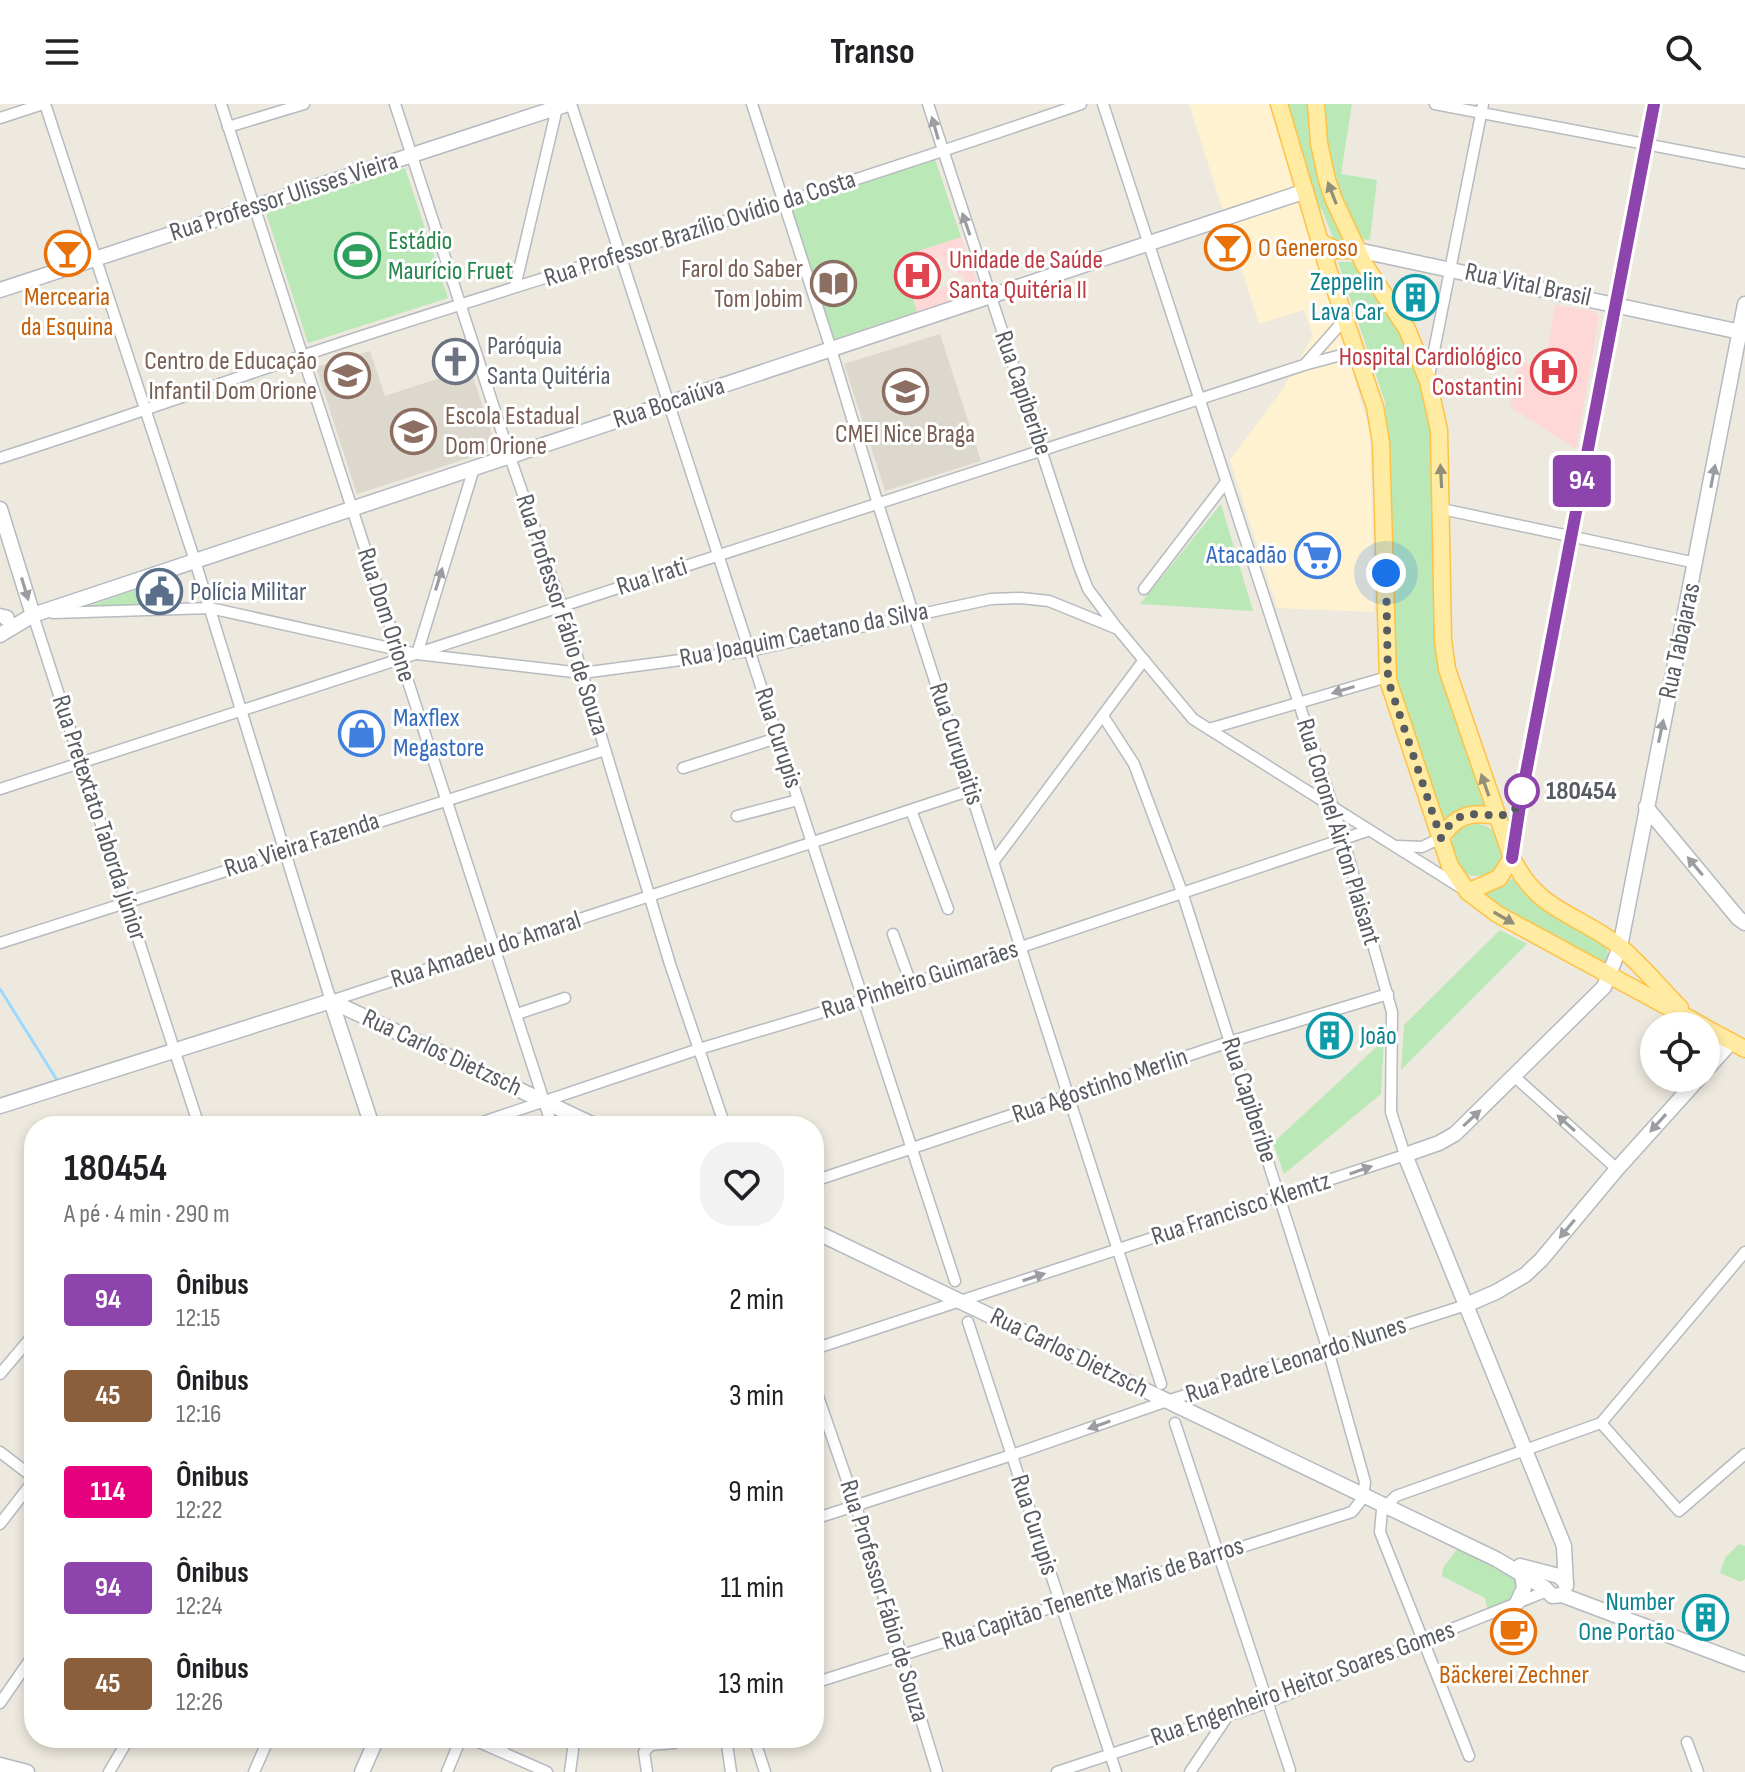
<!DOCTYPE html>
<html lang="pt">
<meta charset="utf-8">
<style>
body{margin:0;font-family:"Sofia Sans Condensed",sans-serif;background:#f2f2f2;color:#202124;height:100vh;display:flex;flex-direction:column;font-size:30px;white-space:nowrap}
*{box-sizing:border-box;margin:0}
p{font-size:26px;color:#757577}
.icon{flex:none;width:44px;height:44px;fill:none;stroke:currentColor;stroke-width:2;stroke-linecap:round;stroke-linejoin:round}
.map{position:relative;flex:1;overflow:hidden}
.panel{position:absolute;left:24px;top:1012px;width:800px;height:632px;display:flex;flex-direction:column;background:#fff;border-radius:32px;box-shadow:0 4px 12px #0003}
.panel>*{flex:none}
.badge{padding:0 16px;border-radius:6px;font-size:28px;line-height:52px}
.tools{position:absolute;left:1640px;top:908px;display:grid;gap:16px}
.tools a{display:grid;place-items:center;width:80px;height:80px;border-radius:50%;background:#fff;box-shadow:0 4px 12px #0003;font-size:40px}
.you{position:absolute;width:40px;height:40px;margin:-20px;border:6px solid #fff;border-radius:50%;background:#1a73e8;box-shadow:0 0 0 12px #1a73e833}
.map>.badge{position:absolute;translate:-50% -50%;box-shadow:0 0 0 4px #fff}
.round{display:grid;place-items:center;flex:none;width:84px;height:84px;border-radius:32px;background:#f2f2f2}
.headline{display:flex;align-items:center;justify-content:space-between;height:136px;padding:0 40px}
h1{font-size:38px;font-weight:700;line-height:60px}
ul{padding:0;list-style:none}
li{display:flex;align-items:center;gap:24px;height:96px;padding:0 40px}
li div{flex:1}
li b{display:block;font-size:30px}
li em{font-style:normal}
li .badge{min-width:88px;font-weight:700;text-align:center}
header{display:flex;justify-content:space-between;align-items:center;height:104px;padding:0 40px;background:#fff;font-size:36px;font-weight:700}
.map>svg:first-child{display:block}
.commercial{fill:#fff2d1}
.education{fill:#dcd8cd}
.medical{fill:#fdd8d7;fill-rule:evenodd}
.green{fill:#bae8b7}
.lines{fill:none;stroke-linecap:round;stroke-linejoin:round}
.stream{stroke:#9cd9ff;stroke-width:3}
.street-casing{stroke:#b7babf;stroke-width:13}
.secondary-casing{stroke:#b5b9c0;stroke-width:17}
.primary-casing{stroke:#ffc245;stroke-width:19}
.street{stroke:#fff;stroke-width:10}
.secondary{stroke:#fff;stroke-width:14}
.primary{stroke:#ffeba1;stroke-width:16}
.oneway{fill:#9b9da0}
.oneway2{fill:#928e77}
.line-casing{stroke:#fff;stroke-width:18}
.line{stroke:#8e44ad;stroke-width:12}
.walk{stroke:#585c61;stroke-width:8;stroke-dasharray:0 14.4}
.stop-dot{fill:#fff;stroke:#8e44ad;stroke-width:4}
.labels{text-anchor:middle;dominant-baseline:central;stroke-width:6;stroke-linejoin:round;paint-order:stroke}
.street-label{font-size:26px;fill:#585c61;stroke:#fff}
.leisure-label{font-size:26px;fill:#27864d;stroke:#fff;text-anchor:start}
.food-label{font-size:26px;fill:#c56008;stroke:#fff}
.health-label{font-size:26px;fill:#be3a42;stroke:#fff;text-anchor:start}
.education-label{font-size:26px;fill:#785e54;stroke:#fff;text-anchor:end}
.culture-label{font-size:26px;fill:#0d838f;stroke:#fff;text-anchor:end}
.worship-label{font-size:26px;fill:#5b616d;stroke:#fff;text-anchor:start}
.shop-label{font-size:26px;fill:#366cbe;stroke:#fff;text-anchor:end}
.service-label{font-size:26px;fill:#4e5e75;stroke:#fff;text-anchor:start}
.stop-label{font-size:26px;font-weight:bold;fill:#585c61;stroke:#fff;text-anchor:start}
</style>
<header><svg class="icon" aria-label="menu" viewBox="0 0 24 24"><path d="M4 6h16M4 12h16M4 18h16"/></svg>Transo<svg class="icon" aria-label="search" viewBox="0 0 24 24"><circle cx="10" cy="10" r="6"/><path d="M15 15l6 6"/></svg></header>
<div class="map">
<svg width="1745" height="1668" viewBox="0 0 1745 1668">
<rect width="100%" height="100%" fill="#ede9de"/>
<polygon class="commercial" points="1189,0 1269,0 1336,210 1370,328 1374,508 1277,504 1230,356 1284,283 1313,232 1304,206 1259,220"/>
<g class="education">
<polygon points="940,230 981,357 885,387 844,260"/>
<polygon points="370,247 385,292 470,264 497,345 357,390 316,263"/>
</g>
<g class="medical">
<path d="M961 133 980 188 917 208 899 153ZM940 153 946 168 956 165 958 170 955 172 962 170 966 181 956 184 953 183 954 185 949 187 947 182 934 189 931 181 936 179 926 158Z"/>
<polygon points="1555,201 1594,207 1599,213 1576,345 1510,303 1518,257 1545,262"/>
</g>
<g class="green">
<polygon points="1287,0 1312,0 1348,140 1336,141 1322,106 1316,101"/>
<polygon points="1322,0 1352,0 1341,70 1377,76 1370,136 1362,135 1338,88 1328,51"/>
<polygon points="935,55 961,133 900,153 917,208 832,236 789,102"/>
<polygon points="405,64 448,194 308,239 266,109"/>
<polygon points="1338,158 1358,158 1417,258 1430,309 1439,414 1440,553 1487,706 1443,723 1393,579 1390,553 1385,298"/>
<polygon points="1221,400 1253,507 1140,500"/>
<polygon points="141,484 149,503 83,504"/>
<circle cx="1476" cy="746" r="26"/>
<polygon points="1513,774 1529,793 1606,843 1608,850 1605,858 1599,860 1497,804 1483,792"/>
<polygon points="1500,826 1527,840 1401,966 1404,921"/>
<polygon points="1384,936 1381,990 1284,1070 1273,1039"/>
<polygon points="1739,1440 1745,1442 1745,1475 1741,1478 1720,1469 1725,1454"/>
<polygon points="1458,1444 1543,1485 1488,1507 1485,1494 1442,1472 1443,1464"/>
</g>
<g class="lines">
<polyline class="stream" points="0,885 57,976"/>
<defs>
<g id="street">
<polyline points="45,0 195,457 331,897 971,686"/>
<polyline points="221,0 552,1022"/>
<polyline points="395,0 510,353 562,503 670,860 725,1022"/>
<polyline points="571,0 955,1177"/>
<polyline points="752,0 831,245 878,400 1161,1280"/>
<polyline points="928,0 1079,462 1088,485 1117,524"/>
<polyline points="1435,0 1745,59"/>
<polyline points="0,14 43,0"/>
<polyline points="228,23 304,0"/>
<polyline points="515,183 557,4"/>
<polyline points="1306,259 1345,215"/>
<polyline points="1428,277 1483,0"/>
<path d="M0 354C129 313 255 266 384 225 617 150 851 80 1081 0"/>
<polyline points="1442,405 1696,459"/>
<polyline points="1144,485 1226,378"/>
<polyline points="53,509 210,504 417,550 582,569 749,547 991,495 1021,494 1049,497 1118,525 1193,615 1463,785"/>
<polyline points="0,510 5,516 9,515 8,512 4,511"/>
<polyline points="33,511 199,1022"/>
<polyline points="417,550 474,364"/>
<polyline points="1209,625 1387,573"/>
<polyline points="683,664 777,634"/>
<polyline points="0,685 1304,261 1356,247"/>
<polyline points="911,706 948,805"/>
<polyline points="737,712 798,696"/>
<polyline points="1398,742 1422,743 1441,734"/>
<polyline points="1513,749 1521,695 1654,0"/>
<polyline points="994,757 1144,556"/>
<polyline points="893,830 911,880"/>
<polyline points="0,839 605,646"/>
<polyline points="517,910 565,894"/>
<polyline points="1515,973 1617,1065"/>
<polyline points="471,1022 699,945 863,896 1367,727"/>
<polyline points="814,1077 1229,938 1388,890"/>
<polyline points="968,1218 1116,1668"/>
<polyline points="814,1245 1405,1051 1391,1008 1392,908 1343,734 1103,0"/>
<polyline points="0,1270 34,1230"/>
<polyline points="814,1281 856,1402 937,1668"/>
<polyline points="1175,1319 1290,1666"/>
<polyline points="1601,1319 1679,1407 1745,1350"/>
<polyline points="0,1348 34,1374"/>
<polyline points="814,1415 1012,1351 1167,1297 1466,1201"/>
<polyline points="0,1420 34,1376"/>
<polyline points="814,1579 1352,1408 1363,1394 1365,1378 1328,1246 1182,788 1134,660 1103,612"/>
<polyline points="0,1599 34,1550"/>
<polyline points="726,1634 731,1668"/>
<polyline points="754,1634 765,1668"/>
<polyline points="1687,1638 1698,1668"/>
<polyline points="502,1646 507,1634"/>
<polyline points="1469,1652 1380,1428 1382,1406 1396,1392 1601,1319 1745,1148"/>
<polyline points="109,1668 129,1634"/>
<polyline points="254,1668 269,1634"/>
<polyline points="447,1668 459,1639 472,1635 547,1668"/>
<polyline points="570,1668 574,1638"/>
<polyline points="647,1668 644,1648 651,1641 674,1639 681,1634"/>
<polyline points="1057,1668 1266,1599 1547,1487"/>
<polyline points="1190,1668 1227,1613"/>
</g>
<g id="secondary">
<polyline points="1357,146 1745,229"/>
<polyline points="0,186 568,0"/>
<polyline points="0,405 33,511"/>
<polyline points="0,531 33,511 1306,87"/>
<polyline points="1646,703 1738,814 1745,819"/>
<polyline points="331,897 596,1022"/>
<polyline points="331,897 372,1022"/>
<polyline points="1706,966 1732,937"/>
<polyline points="0,1002 331,897"/>
<polyline points="814,1127 1496,1455 1545,1484 1552,1492 1562,1491 1745,1560"/>
<polyline points="1466,1201 1496,1188 1525,1171 1541,1156 1617,1065 1699,974"/>
<polyline points="1520,1462 1559,1472 1566,1479"/>
<polyline points="1566,1482 1564,1442 1405,1051 1439,1039 1455,1030 1604,883 1620,843 1745,200"/>
<polyline points="1517,1499 1524,1484 1522,1470"/>
<polyline points="0,1661 27,1668"/>
<polyline points="362,1668 377,1634"/>
</g>
<g id="primary">
<polyline points="1279,0 1328,165 1375,303 1381,339 1388,576 1450,762 1468,788 1497,810 1703,922"/>
<path d="M1316 0 1319 39 1327 76 1334 96 1364 160 1407 225 1428 277 1439 326 1443 536 1447 565 1512 754C1538 808 1577 809 1619 842 1641 860 1660 884 1680 904"/>
<polyline points="1322,139 1337,146 1357,146"/>
<path d="M1441 734C1455 712 1470 707 1496 712"/>
<polyline points="1468,788 1499,774 1512,754"/>
<polyline points="1706,924 1745,945"/>
</g>
</defs>
<use href="#street" class="street-casing"/>
<use href="#secondary" class="secondary-casing"/>
<use href="#primary" class="primary-casing"/>
<use href="#street" class="street"/>
<use href="#secondary" class="secondary"/>
<use href="#primary" class="primary"/>
</g>
<defs><path id="oneway-solid" d="M-6-.8H1V-3.2L6.5 0L1 3.2V.8H-6Z" transform="scale(2)"/></defs>
<g class="oneway">
<use href="#oneway-solid" transform="translate(935 24) rotate(-106)"/>
<use href="#oneway-solid" transform="translate(966 120) rotate(-109)"/>
<use href="#oneway-solid" transform="translate(1713 372) rotate(-79)"/>
<use href="#oneway-solid" transform="translate(439 475) rotate(-73)"/>
<use href="#oneway-solid" transform="translate(25 485) rotate(73)"/>
<use href="#oneway-solid" transform="translate(1343 586) rotate(163)"/>
<use href="#oneway-solid" transform="translate(1661 627) rotate(-78)"/>
<use href="#oneway-solid" transform="translate(1695 762) rotate(-130)"/>
<use href="#oneway-solid" transform="translate(1472 1014) rotate(-43)"/>
<use href="#oneway-solid" transform="translate(1566 1019) rotate(-138)"/>
<use href="#oneway-solid" transform="translate(1658 1019) rotate(132)"/>
<use href="#oneway-solid" transform="translate(1361 1066) rotate(-19)"/>
<use href="#oneway-solid" transform="translate(1567 1125) rotate(130)"/>
<use href="#oneway-solid" transform="translate(1034 1173) rotate(-18)"/>
<use href="#oneway-solid" transform="translate(1099 1321) rotate(161)"/>
</g>
<g class="oneway2">
<use href="#oneway-solid" transform="translate(1332 89) rotate(-111)"/>
<use href="#oneway-solid" transform="translate(1441 372) rotate(-93)"/>
<use href="#oneway-solid" transform="translate(1485 681) rotate(-109)"/>
<use href="#oneway-solid" transform="translate(1504 814) rotate(30)"/>
</g>
<g class="lines">
<defs>
<polyline id="line" points="1512,754 1521,695 1654,0"/>
</defs>
<use href="#line" class="line-casing"/>
<use href="#line" class="line"/>
<path class="walk" d="M1386 469 1388 576 1441 734C1446 726 1450 718 1458 714 1484 701 1515 729 1522 687"/>
</g>
<defs>
<symbol id="bar-ring" viewBox="-11 -11 22 22"><circle r="9.5" fill="#fff" stroke="#e8710a" stroke-width="1.5"/><path d="M-6-5H6L.8 .8V4.5H3.5V6h-7V4.5H-.8V.8Z" fill="#e8710a"/></symbol>
<symbol id="stadium-ring" viewBox="-11 -11 22 22"><circle r="9.5" fill="#fff" stroke="#2e9e5b" stroke-width="1.5"/><path d="M0-5a6.5 5 0 1 0 0 10a6.5 5 0 1 0 0-10ZM-3.5-1.8h7v3.6h-7Z" fill="#2e9e5b"/></symbol>
<symbol id="hospital-ring" viewBox="-11 -11 22 22"><circle r="9.5" fill="#fff" stroke="#e0444e" stroke-width="1.5"/><path d="M-5-5h3v3.5h4V-5h3V5h-3V1.5h-4V5h-3Z" fill="#e0444e"/></symbol>
<symbol id="library-ring" viewBox="-11 -11 22 22"><circle r="9.5" fill="#fff" stroke="#8d6e63" stroke-width="1.5"/><path d="M-6-4Q-3-5.5-.7-3.5V5Q-3 3-6 4ZM6-4Q3-5.5 .7-3.5V5Q3 3 6 4Z" fill="#8d6e63"/></symbol>
<symbol id="building-ring" viewBox="-11 -11 22 22"><circle r="9.5" fill="#fff" stroke="#0f9aa8" stroke-width="1.5"/><path d="M-4-6H4V6H1V3H-1V6H-4ZM-2.5-4.3h1.7v1.8h-1.7ZM.8-4.3h1.7v1.8H.8ZM-2.5-1h1.7V.8h-1.7ZM.8-1h1.7V.8H.8Z" fill="#0f9aa8"/></symbol>
<symbol id="church-ring" viewBox="-11 -11 22 22"><circle r="9.5" fill="#fff" stroke="#6b7280" stroke-width="1.5"/><path d="M-1.2-6h2.4v3.5h3.3v2.4h-3.3V6h-2.4V-.1h-3.3v-2.4h3.3Z" fill="#6b7280"/></symbol>
<symbol id="school-ring" viewBox="-11 -11 22 22"><circle r="9.5" fill="#fff" stroke="#8d6e63" stroke-width="1.5"/><path d="M0-5L7-2L0 1L-7-2ZM-4 1L0 2.5L4 1V4Q0 6-4 4Z" fill="#8d6e63"/></symbol>
<symbol id="supermarket-ring" viewBox="-11 -11 22 22"><circle r="9.5" fill="#fff" stroke="#3f7fe0" stroke-width="1.5"/><path d="M-6-5.5h2.5l.6 2H6L4.5 2H-2.5L-4.4-4H-6ZM-1.5 3.2a1.3 1.3 0 1 0 .1 0ZM3 3.2a1.3 1.3 0 1 0 .1 0Z" fill="#3f7fe0"/></symbol>
<symbol id="civic-ring" viewBox="-11 -11 22 22"><circle r="9.5" fill="#fff" stroke="#5c6f8a" stroke-width="1.5"/><path d="M-.6-6.5H3V-4.5H.6V-3L4-1V1h2V6H-6V1h2V-1L-.6-3ZM-1.2 2.5V6h2.4V2.5Z" fill="#5c6f8a"/></symbol>
<symbol id="shop-ring" viewBox="-11 -11 22 22"><circle r="9.5" fill="#fff" stroke="#3f7fe0" stroke-width="1.5"/><path d="M-5-2.5h2.3a2.7 3.5 0 0 1 5.4 0H5L5.5 6h-11ZM-1.5-2.5h3a1.5 2.3 0 0 0-3 0Z" fill="#3f7fe0"/></symbol>
<symbol id="cafe-ring" viewBox="-11 -11 22 22"><circle r="9.5" fill="#fff" stroke="#e8710a" stroke-width="1.5"/><path d="M-5.5-4.5H6V0H3Q3 3.5 0 3.5H-2.5Q-5.5 3.5-5.5 0ZM3-3.2v2h1.7v-2ZM-6 4.5H4V6H-6Z" fill="#e8710a"/></symbol>
</defs>
<g fill-rule="evenodd">
<use href="#bar-ring" x="1202" y="118" width="51" height="51"/>
<use href="#bar-ring" x="42" y="124" width="51" height="51"/>
<use href="#stadium-ring" x="332" y="126" width="51" height="51"/>
<use href="#hospital-ring" x="892" y="146" width="51" height="51"/>
<use href="#library-ring" x="808" y="154" width="51" height="51"/>
<use href="#building-ring" x="1390" y="168" width="51" height="51"/>
<use href="#church-ring" x="430" y="232" width="51" height="51"/>
<use href="#hospital-ring" x="1528" y="242" width="51" height="51"/>
<use href="#school-ring" x="322" y="246" width="51" height="51"/>
<use href="#school-ring" x="880" y="262" width="51" height="51"/>
<use href="#school-ring" x="388" y="302" width="51" height="51"/>
<use href="#supermarket-ring" x="1292" y="426" width="51" height="51"/>
<use href="#civic-ring" x="134" y="462" width="51" height="51"/>
<use href="#shop-ring" x="336" y="604" width="51" height="51"/>
<use href="#building-ring" x="1304" y="906" width="51" height="51"/>
<use href="#building-ring" x="1680" y="1488" width="51" height="51"/>
<use href="#cafe-ring" x="1488" y="1502" width="51" height="51"/>
</g>
<circle class="stop-dot" cx="1522" cy="687" r="16"/>
<g class="labels">
<g class="street-label">
<text transform="translate(284 93) rotate(-18)">Rua Professor Ulisses Vieira</text>
<text transform="translate(700 125) rotate(-18)">Rua Professor Brazílio Ovídio da Costa</text>
<text transform="translate(1528 181) rotate(12)">Rua Vital Brasil</text>
<text transform="translate(1023 289) rotate(71)">Rua Capiberibe</text>
<text transform="translate(669 299) rotate(-18)">Rua Bocaiúva</text>
<text transform="translate(652 473) rotate(-18)">Rua Irati</text>
<text transform="translate(386 511) rotate(72)">Rua Dom Orione</text>
<text transform="translate(562 511) rotate(72)">Rua Professor Fábio de Souza</text>
<text transform="translate(804 531) rotate(-11)">Rua Joaquim Caetano da Silva</text>
<text transform="translate(1680 537) rotate(-78)">Rua Tabajaras</text>
<text transform="translate(778 634) rotate(72)">Rua Curupis</text>
<text transform="translate(956 640) rotate(72)">Rua Curupaitis</text>
<text transform="translate(99 714) rotate(72)">Rua Pretextato Taborda Júnior</text>
<text transform="translate(1338 728) rotate(73)">Rua Coronel Airton Plaisant</text>
<text transform="translate(302 741) rotate(-18)">Rua Vieira Fazenda</text>
<text transform="translate(486 846) rotate(-18)">Rua Amadeu do Amaral</text>
<text transform="translate(920 876) rotate(-18)">Rua Pinheiro Guimarães</text>
<text transform="translate(442 949) rotate(25)">Rua Carlos Dietzsch</text>
<text transform="translate(1100 982) rotate(-19)">Rua Agostinho Merlin</text>
<text transform="translate(1249 996) rotate(72)">Rua Capiberibe</text>
<text transform="translate(1241 1105) rotate(-18)">Rua Francisco Klemtz</text>
<text transform="translate(1069 1249) rotate(26)">Rua Carlos Dietzsch</text>
<text transform="translate(1296 1256) rotate(-18)">Rua Padre Leonardo Nunes</text>
<text transform="translate(1034 1421) rotate(72)">Rua Curupis</text>
<text transform="translate(1093 1490) rotate(-18)">Rua Capitão Tenente Maris de Barros</text>
<text transform="translate(884 1497) rotate(73)">Rua Professor Fábio de Souza</text>
<text transform="translate(1303 1580) rotate(-20)">Rua Engenheiro Heitor Soares Gomes</text>
</g>
<g class="leisure-label">
<text x="388" y="137">Estádio<tspan x="388" dy="30">Maurício Fruet</tspan></text>
</g>
<g class="food-label">
<text x="1258" y="144" text-anchor="start">O Generoso</text>
<text x="67" y="193">Mercearia<tspan x="67" dy="30">da Esquina</tspan></text>
<text x="1514" y="1571">Bäckerei Zechner</text>
</g>
<g class="health-label">
<text x="949" y="156">Unidade de Saúde<tspan x="949" dy="30">Santa Quitéria II</tspan></text>
<text x="1522" y="253" text-anchor="end">Hospital Cardiológico<tspan x="1522" dy="30">Costantini</tspan></text>
</g>
<g class="education-label">
<text x="803" y="165">Farol do Saber<tspan x="803" dy="30">Tom Jobim</tspan></text>
<text x="317" y="257">Centro de Educação<tspan x="317" dy="30">Infantil Dom Orione</tspan></text>
<text x="445" y="312" text-anchor="start">Escola Estadual<tspan x="445" dy="30">Dom Orione</tspan></text>
<text x="905" y="330" text-anchor="middle">CMEI Nice Braga</text>
</g>
<g class="culture-label">
<text x="1384" y="178">Zeppelin<tspan x="1384" dy="30">Lava Car</tspan></text>
<text x="1360" y="932" text-anchor="start">João</text>
<text x="1675" y="1498">Number<tspan x="1675" dy="30">One Portão</tspan></text>
</g>
<g class="worship-label">
<text x="487" y="242">Paróquia<tspan x="487" dy="30">Santa Quitéria</tspan></text>
</g>
<g class="shop-label">
<text x="1287" y="451">Atacadão</text>
<text x="393" y="614" text-anchor="start">Maxflex<tspan x="393" dy="30">Megastore</tspan></text>
</g>
<g class="service-label">
<text x="190" y="488">Polícia Militar</text>
</g>
<g class="stop-label">
<text x="1546" y="687">180454</text>
</g>
</g>
</svg>
<div class="tools">
<a><svg class="icon" aria-label="locate" viewBox="0 0 24 24"><circle cx="12" cy="12" r="6"/><path d="M12 2v4M12 18v4M2 12h4M18 12h4"/></svg></a>
</div>
<div class="you" style="left:1386px;top:469px"></div>
<b class="badge" style="left:1582px;top:377px;background:#8e44ad;color:#fff">94</b>
<section class="panel">
<div class="headline"><div><h1>180454</h1><p>A pé · 4 min · 290 m</p></div><a class="round"><svg class="icon" aria-label="heart" viewBox="0 0 24 24"><path d="M12 20l-8-8c-3-5 5-10 8-4 3-6 11-1 8 4z"/></svg></a></div>
<ul>
<li><span class="badge" style="background:#8e44ad;color:#fff">94</span><div><b>Ônibus</b><p>12:15</p></div><em>2 min</em></li>
<li><span class="badge" style="background:#8b5e3c;color:#fff">45</span><div><b>Ônibus</b><p>12:16</p></div><em>3 min</em></li>
<li><span class="badge" style="background:#e6007e;color:#fff">114</span><div><b>Ônibus</b><p>12:22</p></div><em>9 min</em></li>
<li><span class="badge" style="background:#8e44ad;color:#fff">94</span><div><b>Ônibus</b><p>12:24</p></div><em>11 min</em></li>
<li><span class="badge" style="background:#8b5e3c;color:#fff">45</span><div><b>Ônibus</b><p>12:26</p></div><em>13 min</em></li>
</ul>
</section>
</div>
